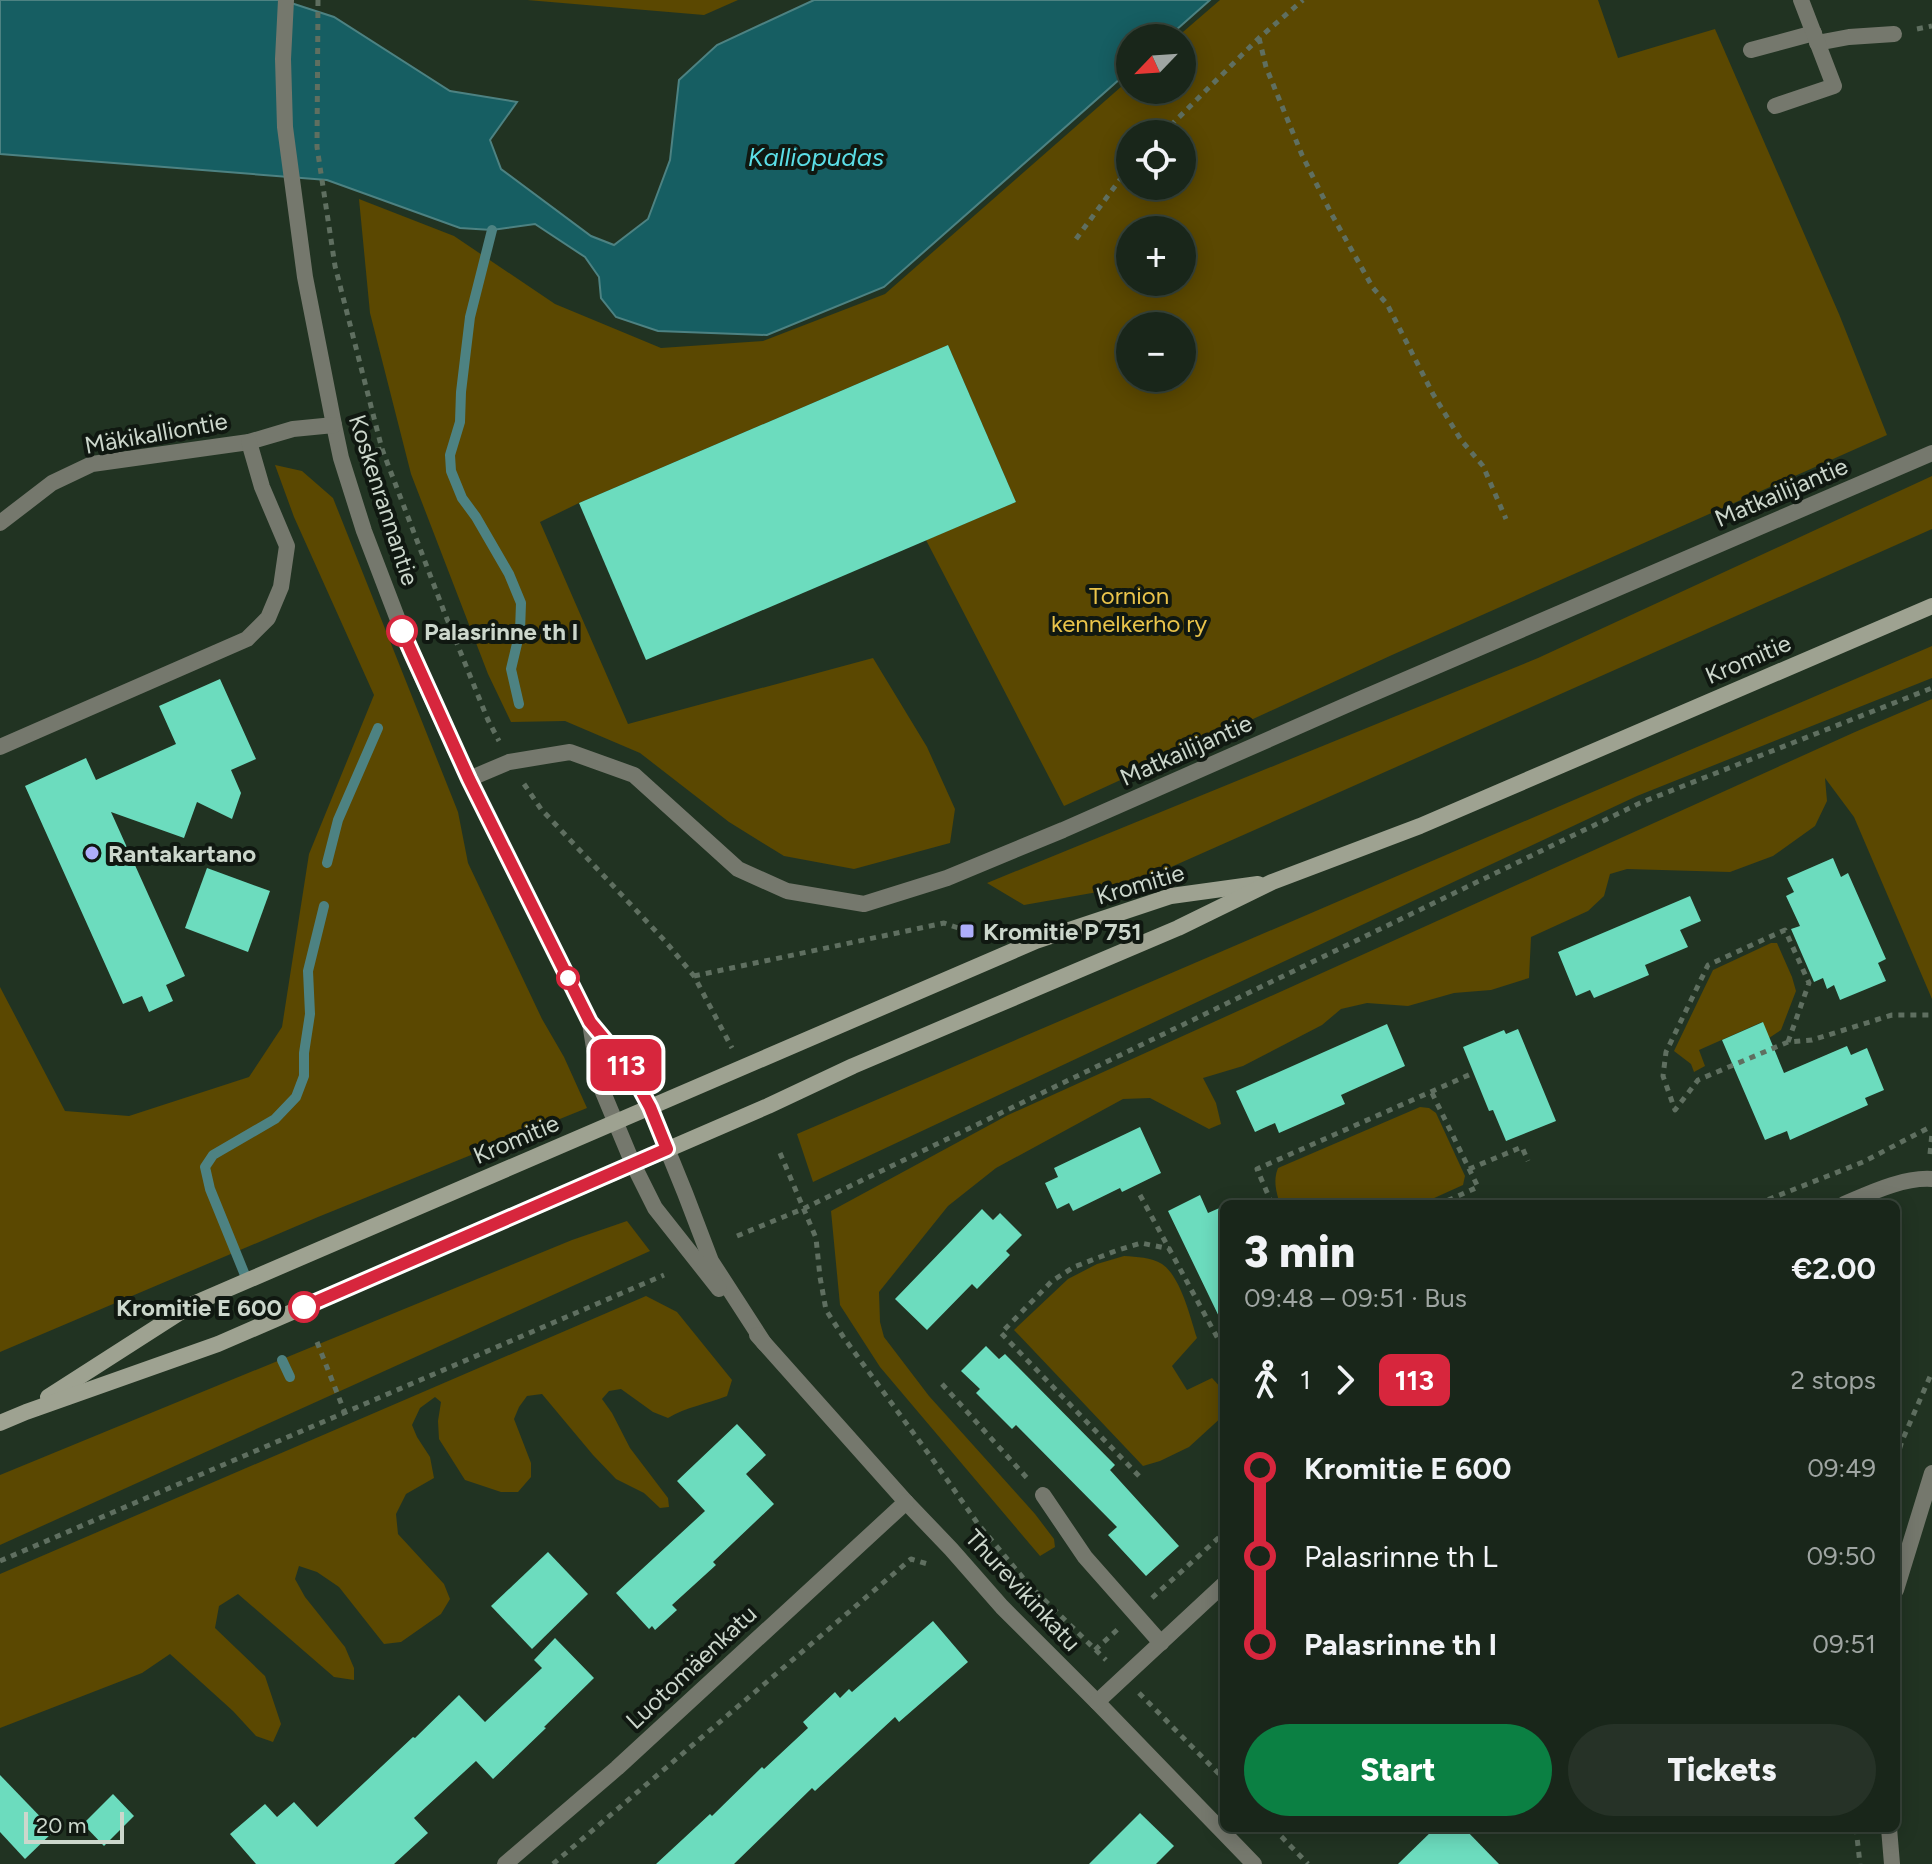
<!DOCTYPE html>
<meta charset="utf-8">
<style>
body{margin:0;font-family:Figtree,sans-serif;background:#263227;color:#f1f3f6;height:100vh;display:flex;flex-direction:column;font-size:30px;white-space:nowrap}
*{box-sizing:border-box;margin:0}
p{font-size:26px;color:#9fa5a2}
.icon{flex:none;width:44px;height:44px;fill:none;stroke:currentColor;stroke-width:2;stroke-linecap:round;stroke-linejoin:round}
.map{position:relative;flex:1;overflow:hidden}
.side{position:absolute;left:1220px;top:1200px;width:680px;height:632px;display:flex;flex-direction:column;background:#19261a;border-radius:12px;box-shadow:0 4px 20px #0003,0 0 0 2px #374339}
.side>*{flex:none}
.badge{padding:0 16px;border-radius:12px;font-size:28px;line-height:52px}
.needle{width:52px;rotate:245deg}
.controls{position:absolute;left:1116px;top:24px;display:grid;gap:16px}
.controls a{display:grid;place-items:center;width:80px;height:80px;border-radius:50%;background:#19261a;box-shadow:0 4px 20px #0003,0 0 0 2px #374339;font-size:40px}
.scale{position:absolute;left:24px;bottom:20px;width:100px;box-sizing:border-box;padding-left:8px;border:4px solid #ccd7cc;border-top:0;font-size:22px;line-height:28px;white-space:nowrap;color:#ccd7cc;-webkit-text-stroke:6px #101811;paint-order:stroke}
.map>.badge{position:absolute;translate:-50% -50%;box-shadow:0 0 0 4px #fff}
.legs{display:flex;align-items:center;gap:12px;height:88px;padding:0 24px;font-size:26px}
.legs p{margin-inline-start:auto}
.head{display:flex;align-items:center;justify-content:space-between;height:136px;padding:0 24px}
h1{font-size:44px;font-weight:800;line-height:60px}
.button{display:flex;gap:16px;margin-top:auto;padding:16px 24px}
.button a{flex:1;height:92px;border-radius:48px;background:#0b8043;color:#fff;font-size:32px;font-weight:800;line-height:92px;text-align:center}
.button a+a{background:#263227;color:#f1f3f6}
ul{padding:0 24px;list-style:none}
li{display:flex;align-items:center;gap:28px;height:88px;font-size:30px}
li i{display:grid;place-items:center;width:12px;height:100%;margin:0 10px;background:currentColor}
li i::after{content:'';width:20px;height:20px;margin:-10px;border:6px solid;border-radius:50%;background:#19261a}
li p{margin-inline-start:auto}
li:first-child i{background:linear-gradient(#0000 50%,currentColor 0)}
li:last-child i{background:linear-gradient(currentColor 50%,#0000 0)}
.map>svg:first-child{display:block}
.green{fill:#5b4801;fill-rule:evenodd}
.water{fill:#165e62;stroke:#4d8282;stroke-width:2}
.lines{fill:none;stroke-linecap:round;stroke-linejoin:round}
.stream{stroke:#4d8282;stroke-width:10}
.building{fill:#6cdcbe}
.path{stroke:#5f6f60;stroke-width:5;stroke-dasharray:6 6;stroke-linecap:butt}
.service{stroke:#75786d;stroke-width:16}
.minor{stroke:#75786d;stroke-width:16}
.secondary{stroke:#9ea291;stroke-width:16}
.line-1-casing{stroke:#fff;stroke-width:18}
.line-1{stroke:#d7263d;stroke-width:12}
.stop-1-dot{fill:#fff;stroke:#d7263d;stroke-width:4}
.poi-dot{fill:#aeaefb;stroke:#101811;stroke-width:3}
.labels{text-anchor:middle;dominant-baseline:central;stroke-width:8;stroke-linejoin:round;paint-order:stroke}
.street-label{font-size:24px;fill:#ccd7cc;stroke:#101811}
.park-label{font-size:24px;fill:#eac44b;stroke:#101811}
.stop-label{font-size:24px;font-weight:bold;fill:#ccd7cc;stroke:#101811;text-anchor:start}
.poi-label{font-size:24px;font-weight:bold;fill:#ccd7cc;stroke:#101811;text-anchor:start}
.water-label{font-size:26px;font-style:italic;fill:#5bdee6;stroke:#101811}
</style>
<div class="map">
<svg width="1932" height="1864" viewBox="0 0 1932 1864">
<rect width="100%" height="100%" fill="#213322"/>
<g class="green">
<polygon points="527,0 738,0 704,15"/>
<path d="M1220 0H1598L1618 58 1715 29 1839 314 1887 435 1392 655 1064 806 926 540 1016 502 948 345 579 503 540 522 628 724 873 658 927 747 955 809 950 843 854 869 784 856 729 822 640 753 565 721 511 722 488 674 411 474 370 313 359 199 454 236 555 304 661 348 763 341 885 294 1130 79V90H1182V38H1176ZM1130 134H1182V186H1130ZM1130 230H1182V282H1130ZM1130 326H1182V378H1130Z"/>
<polygon points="275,465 302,471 333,498 458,812 468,863 542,1019 564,1057 587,1108 318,1217 0,1352 0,987 65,1111 129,1116 249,1077 282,1027 309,854 374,695 294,517"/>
<polygon points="1932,476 1932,529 1126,887 1024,905 987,883 1538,658"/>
<polygon points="1932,646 1932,678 1637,796 813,1182 797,1134"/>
<polygon points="1932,699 1932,999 1854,817 1825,778 1827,801 1815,826 1773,856 1730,872 1627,869 1610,874 1604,896 1588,911 1531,937 1529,978 1491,990 1454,993 1408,1006 1367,1003 1341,1009 1322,1025 1243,1066 1203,1078 1216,1103 1221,1124 1209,1129 1150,1098 1123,1099 996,1168 948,1206 879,1292 880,1322 884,1337 929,1396 1035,1514 1054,1539 1055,1547 1040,1556 880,1367 840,1305 831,1211 1008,1115 1855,732"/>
<polygon points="1771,943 1777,943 1792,977 1796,991 1781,1030 1769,1038 1762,1022 1699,1050 1705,1066 1694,1072 1691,1064 1674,1051 1713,970"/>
<path d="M1420 1107 1429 1108 1436 1113 1465 1176 1463 1185 1421 1204H1280C1276 1192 1273 1180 1278 1168Z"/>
<polygon points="627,1221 650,1251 0,1545 0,1475 572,1240"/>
<path d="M1124 1256C1137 1257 1151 1257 1162 1264 1181 1277 1190 1317 1197 1338L1172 1366 1187 1390 1212 1378 1224 1391V1415L1189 1447 1160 1461 1143 1466 1014 1330 1068 1279 1097 1264Z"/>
<path d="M646 1296 677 1312 732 1380 727 1396C707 1404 686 1407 668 1418L653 1412 621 1389 609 1391 602 1399 612 1413 630 1448 668 1498 669 1507 660 1508 644 1493 616 1479 593 1455 542 1394 527 1396 519 1407 514 1419 531 1463V1477L518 1492H501L465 1480 439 1439 438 1421 441 1402 435 1397 420 1408 412 1425 417 1437 430 1457 434 1478 406 1494 396 1514 398 1534 444 1584 450 1599 441 1614 401 1642 384 1644 339 1587 317 1572 299 1566 295 1579 305 1597 345 1647 354 1668V1680L334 1677 238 1594 219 1606 215 1628 265 1676 281 1724 273 1742 256 1736 233 1711 170 1654 142 1673 0 1728V1574Z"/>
</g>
<polygon class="water" points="0,0 282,0 334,17 450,91 517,102 490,140 501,169 591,236 614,245 648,219 670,160 679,80 717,45 814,0 1210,0 1167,38 1130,38 1130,70 884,287 767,335 658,331 616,317 601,298 599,277 585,257 535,224 492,230 460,228 327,180 0,154"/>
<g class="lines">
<g class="stream">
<polyline points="492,230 470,317 461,392 460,422 450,455 451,471 462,498 476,517 509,574 521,603 520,631 511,669 519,704"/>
<polyline points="327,863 338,820 378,728"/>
<polyline points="247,1280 210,1189 205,1167 213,1155 275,1119 296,1097 304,1076 304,1053 310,1014 308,971 324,906"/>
<polyline points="282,1360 290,1377"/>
</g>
</g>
<g class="building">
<polygon points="948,345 1016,502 646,660 579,503"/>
<polygon points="220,679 256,759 231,770 241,793 232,819 197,802 184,838 111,812 185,976 166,985 173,1001 149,1012 142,996 123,1004 25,786 86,758 96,780 176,744 159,706"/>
<polygon points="1833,858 1841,877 1848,873 1886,959 1878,963 1886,981 1840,1000 1834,985 1827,989 1823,978 1814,982 1791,929 1800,926 1786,896 1794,892 1787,878"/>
<polygon points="207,868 270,891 248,952 185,928"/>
<polygon points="1690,896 1701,921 1680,930 1688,947 1645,965 1649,975 1594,998 1590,990 1576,996 1558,952"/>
<polygon points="1763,1022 1784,1073 1847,1046 1851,1055 1867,1048 1884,1090 1865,1098 1868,1105 1790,1140 1787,1131 1765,1140 1722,1040"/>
<polygon points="1387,1024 1405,1066 1341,1095 1345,1104 1279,1133 1275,1123 1255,1132 1236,1091"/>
<polygon points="1518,1029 1556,1121 1506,1141 1493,1110 1489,1111 1463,1047 1504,1030 1506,1034"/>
<polygon points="1140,1127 1161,1173 1122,1192 1120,1188 1073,1211 1069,1203 1057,1209 1045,1183 1058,1177 1054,1168"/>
<polygon points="1200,1195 1208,1213 1224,1206 1224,1327 1168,1211"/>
<polygon points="982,1209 993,1220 1000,1213 1022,1235 1006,1251 1010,1255 977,1289 972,1284 927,1330 895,1299"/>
<polygon points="986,1346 999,1359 1005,1354 1115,1465 1110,1470 1179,1546 1146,1576 1108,1535 1117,1527 1016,1425 1012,1429 976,1393 980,1389 961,1371"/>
<polygon points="737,1424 766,1455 746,1474 774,1504 713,1562 716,1565 672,1605 677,1610 655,1630 652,1626 649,1629 616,1593 705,1511 677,1481"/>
<polygon points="548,1552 588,1594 532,1649 491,1606"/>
<polygon points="933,1621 968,1662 899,1722 895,1717 815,1791 812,1788 734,1864 656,1864 710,1814 712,1816 762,1767 764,1769 808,1728 803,1722 835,1692 840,1698 849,1689 852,1692"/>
<polygon points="555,1638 594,1678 544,1727 546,1728 493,1779 476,1761 414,1818 428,1833 394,1864 256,1864 230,1834 265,1804 277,1817 294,1802 317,1827 413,1737 415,1738 459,1695 485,1722 542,1668 534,1660"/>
<polygon points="0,1775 54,1831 25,1859 0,1832"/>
<polygon points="113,1794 134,1816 104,1846 83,1824"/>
<polygon points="1140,1813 1174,1846 1156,1864 1089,1864"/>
<polygon points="1435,1828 1464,1828 1499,1864 1398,1864"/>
</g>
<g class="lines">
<g class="path">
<polyline points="318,0 317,147 335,266 382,449 445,614 488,720 499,741"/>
<polyline points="1917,29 1932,26"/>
<polyline points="1259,38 1266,67 1302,155 1331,213 1373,288 1387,304 1433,394 1461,440 1483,466 1506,519"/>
<polyline points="1162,134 1259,38 1303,0"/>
<polyline points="1076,239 1130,166"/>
<polyline points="364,453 382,449"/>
<polyline points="524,784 541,809 665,941 694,976 732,1048"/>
<polyline points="694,976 944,923 967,931"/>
<polyline points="1788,1042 1809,983 1785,930 1708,965 1666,1052 1663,1076 1675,1110 1698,1080 1788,1042 1812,1040 1892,1015 1932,1015"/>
<polyline points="1432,1093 1478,1187 1440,1204"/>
<polyline points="780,1153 816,1238 820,1277 826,1310 844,1338 936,1464 978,1524 1029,1585 1106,1660"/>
<polyline points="1930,1154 1932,1133"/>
<polyline points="1469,1169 1522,1147 1528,1161"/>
<polyline points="1140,1195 1224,1350"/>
<polyline points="1272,1204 1257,1169 1471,1074"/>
<polyline points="1757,1204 1863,1162 1932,1126"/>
<polyline points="737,1236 805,1208 1640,803 1932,688"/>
<polyline points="317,1342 345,1413"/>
<polyline points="942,1384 1027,1478"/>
<polyline points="1896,1460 1902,1441 1932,1372"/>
<polyline points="1139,1476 1001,1333 1052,1281 1074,1267 1118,1250 1141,1243 1170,1249"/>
<polyline points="0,1561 664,1275"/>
<polyline points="1152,1598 1224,1533"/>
<polyline points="1095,1650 1118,1629"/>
<polyline points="1139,1693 1224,1779"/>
<polyline points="1273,1828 1308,1864"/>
<polyline points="1856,1828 1860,1864"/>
<polyline points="553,1864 911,1559 931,1565"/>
</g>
<g class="service">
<polyline points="1817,43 1849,37 1894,34"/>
<polyline points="1751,50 1814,33"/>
<polyline points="1775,106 1834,86 1801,0"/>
<polyline points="1043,1495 1085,1557 1161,1643"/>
</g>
<g class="minor">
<polyline points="286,0 283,59 285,127 305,277 334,425 341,458 364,531 411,654 469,779 590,1022 630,1070 650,1107 685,1193 711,1261 764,1343"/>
<polyline points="0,523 52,483 92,464 249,442 293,429 334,425"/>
<polyline points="0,747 247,639 268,618 281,587 287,546 262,487 249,442"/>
<polyline points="469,779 509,762 570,752 634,775 738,869 787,891 864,904 947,878 1063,830 1358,700 1932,453"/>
<polyline points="590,1023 600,1085 633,1164 655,1208 719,1289"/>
<path d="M1844 1204C1870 1193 1903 1177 1932 1179"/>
<polyline points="757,1335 906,1502 951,1549 1002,1607 1097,1702 1254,1864"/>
<polyline points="1896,1590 1932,1473"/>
<polyline points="1097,1702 1224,1584"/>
<polyline points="1889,1828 1892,1864"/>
<polyline points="505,1864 617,1768 906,1502"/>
</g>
<g class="secondary">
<polyline points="48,1397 193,1304 1036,941 1171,896 1258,884"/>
<polyline points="0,1423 26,1412 218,1344 768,1106 853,1066 1178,928 1272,882 1420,826 1932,606"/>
</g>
</g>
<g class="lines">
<defs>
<polyline id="line-1" points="304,1307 667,1149 650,1107 630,1070 590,1022 469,779 402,631"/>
</defs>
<use href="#line-1" class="line-1-casing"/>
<use href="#line-1" class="line-1"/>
</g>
<g class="stop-1-dot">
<circle cx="402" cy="631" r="14"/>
<circle cx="568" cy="978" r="10"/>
<circle cx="304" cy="1307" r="14"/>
</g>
<g class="poi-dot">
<circle cx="92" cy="853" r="8"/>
<rect x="959" y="923" width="16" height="16" rx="4"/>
</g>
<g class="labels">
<g class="street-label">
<text transform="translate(156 433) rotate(-10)">Mäkikalliontie</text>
<text transform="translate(1781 492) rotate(-23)">Matkailijantie</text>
<text transform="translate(384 500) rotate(72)">Koskenrannantie</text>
<text transform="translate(1748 659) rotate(-23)">Kromitie</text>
<text transform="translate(1186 750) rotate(-24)">Matkailijantie</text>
<text transform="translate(1140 884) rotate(-16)">Kromitie</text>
<text transform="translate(516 1139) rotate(-23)">Kromitie</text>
<text transform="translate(1023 1590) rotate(47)">Thurevikinkatu</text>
<text transform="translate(691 1667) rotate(-43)">Luotomäenkatu</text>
</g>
<g class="park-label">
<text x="1129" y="595">Tornion<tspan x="1129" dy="28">kennelkerho ry</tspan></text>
</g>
<g class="stop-label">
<text x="424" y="631">Palasrinne th I</text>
<text x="282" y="1307" text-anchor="end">Kromitie E 600</text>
</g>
<g class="poi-label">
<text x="108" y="853">Rantakartano</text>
<text x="983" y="931">Kromitie P 751</text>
</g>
<g class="water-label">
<text x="816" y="157">Kalliopudas</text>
</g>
</g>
</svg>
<div class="controls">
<a><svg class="needle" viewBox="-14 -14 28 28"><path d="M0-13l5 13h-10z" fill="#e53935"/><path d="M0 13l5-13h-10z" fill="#9fa5a2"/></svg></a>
<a><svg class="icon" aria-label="locate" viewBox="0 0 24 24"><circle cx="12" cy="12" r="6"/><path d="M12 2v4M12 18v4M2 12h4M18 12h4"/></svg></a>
<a>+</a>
<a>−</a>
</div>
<div class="scale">20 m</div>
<b class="badge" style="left:626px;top:1065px;background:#d7263d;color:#fff">113</b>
<section class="side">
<div class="head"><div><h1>3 min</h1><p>09:48 – 09:51 · Bus</p></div><b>€2.00</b></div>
<div class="legs"><svg class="icon" aria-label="walk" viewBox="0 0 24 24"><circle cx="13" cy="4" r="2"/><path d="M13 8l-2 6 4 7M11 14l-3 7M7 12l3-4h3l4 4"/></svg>1<svg class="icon" aria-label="forward" viewBox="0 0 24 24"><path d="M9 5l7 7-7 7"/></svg><b class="badge" style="background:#d7263d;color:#fff">113</b><p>2 stops</p></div>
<ul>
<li><i style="color:#d7263d"></i><b>Kromitie E 600</b><p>09:49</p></li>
<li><i style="color:#d7263d"></i><span>Palasrinne th L</span><p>09:50</p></li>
<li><i style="color:#d7263d"></i><b>Palasrinne th I</b><p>09:51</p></li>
</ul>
<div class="button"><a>Start</a><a>Tickets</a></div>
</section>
</div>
